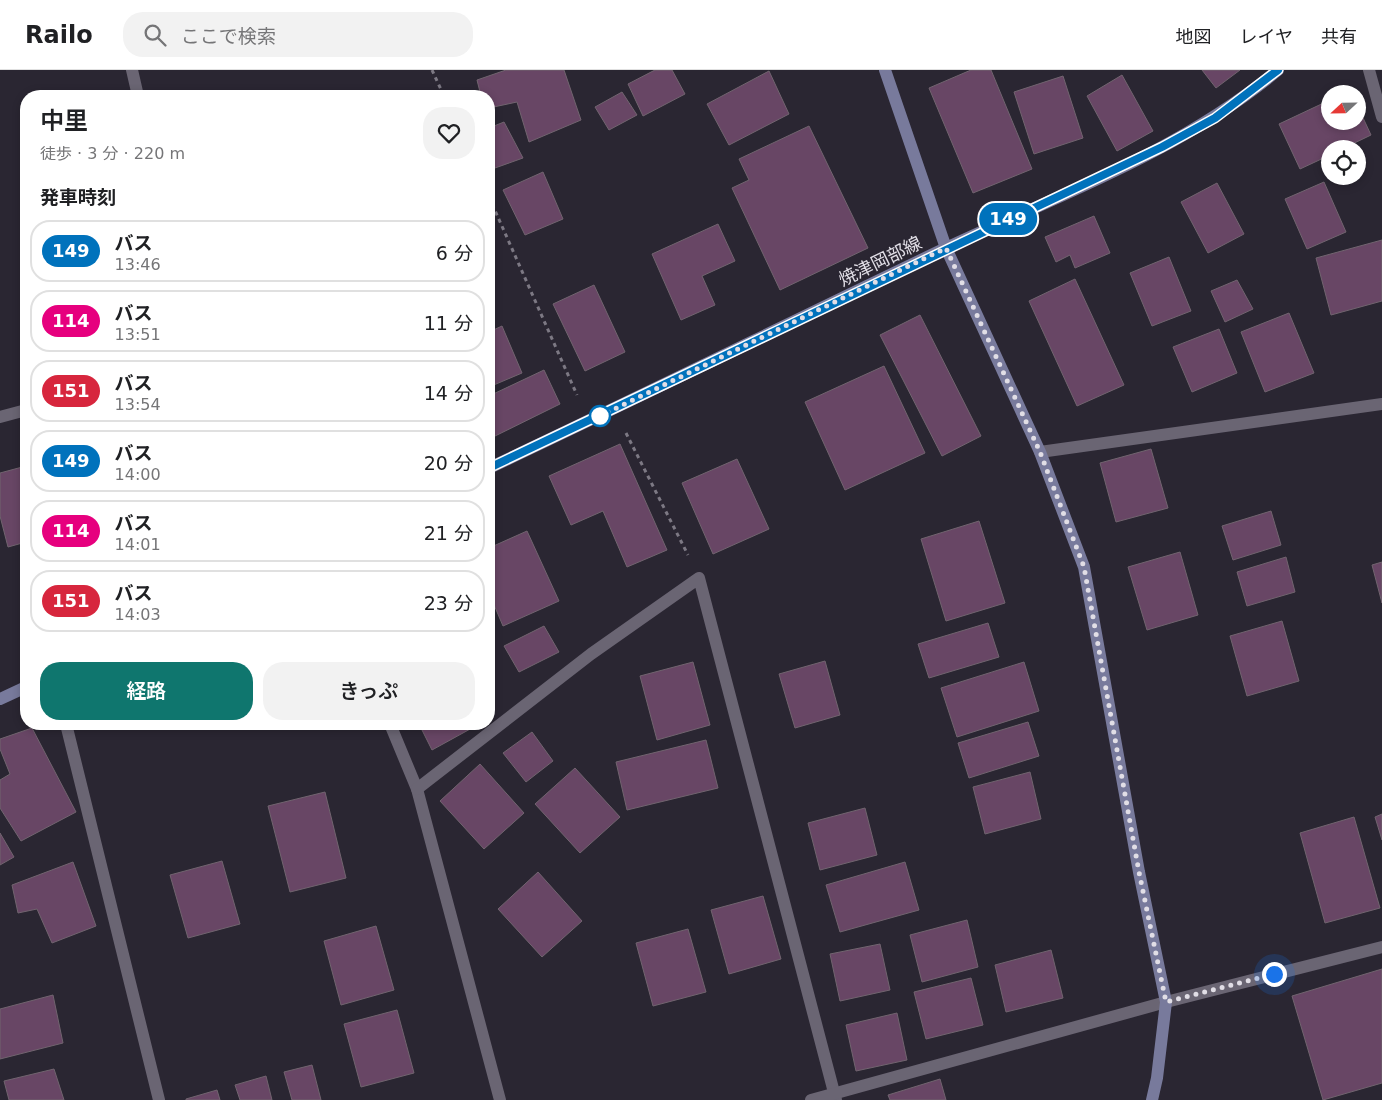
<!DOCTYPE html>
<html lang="ja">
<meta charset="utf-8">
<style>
body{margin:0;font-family:"DejaVu Sans","Noto Sans JP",sans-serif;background:#f2f2f2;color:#202124;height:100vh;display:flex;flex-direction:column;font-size:19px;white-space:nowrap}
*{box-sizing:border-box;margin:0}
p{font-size:16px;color:#757577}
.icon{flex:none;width:28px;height:28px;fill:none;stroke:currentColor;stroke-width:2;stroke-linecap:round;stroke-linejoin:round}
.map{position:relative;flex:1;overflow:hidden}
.side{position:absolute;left:20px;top:20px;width:475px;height:640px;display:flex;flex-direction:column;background:#fff;border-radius:20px;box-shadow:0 2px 8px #0003}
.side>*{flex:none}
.badge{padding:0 10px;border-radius:16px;font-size:18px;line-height:32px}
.needle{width:32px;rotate:248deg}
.tools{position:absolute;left:1321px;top:15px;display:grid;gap:10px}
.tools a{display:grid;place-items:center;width:45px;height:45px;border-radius:50%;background:#fff;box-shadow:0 2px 8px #0003;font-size:25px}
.you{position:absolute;width:25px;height:25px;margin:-12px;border:4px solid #fff;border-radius:50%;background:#1a73e8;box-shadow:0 0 0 8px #1a73e833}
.map>.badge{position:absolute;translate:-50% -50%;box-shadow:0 0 0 2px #fff}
h2{padding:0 20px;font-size:19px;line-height:45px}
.round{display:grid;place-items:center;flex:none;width:52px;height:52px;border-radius:20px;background:#f2f2f2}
.summary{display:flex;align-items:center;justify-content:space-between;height:85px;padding:0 20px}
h1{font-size:24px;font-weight:600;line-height:38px}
.cta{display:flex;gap:10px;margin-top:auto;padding:10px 20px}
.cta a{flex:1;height:58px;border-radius:20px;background:#0f766e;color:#fff;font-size:20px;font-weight:600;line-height:58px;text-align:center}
.cta a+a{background:#f2f2f2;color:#202124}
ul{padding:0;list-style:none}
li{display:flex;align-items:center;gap:15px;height:62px;margin:0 10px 8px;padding:0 10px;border:2px solid #e0e0e0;border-radius:20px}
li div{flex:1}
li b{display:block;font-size:19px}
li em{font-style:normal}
li .badge{min-width:55px;font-weight:700;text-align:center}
header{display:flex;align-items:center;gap:30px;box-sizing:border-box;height:70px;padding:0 25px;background:#fff;border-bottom:1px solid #e0e0e0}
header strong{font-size:24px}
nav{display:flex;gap:28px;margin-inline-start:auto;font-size:18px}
.search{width:350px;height:45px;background:#f2f2f2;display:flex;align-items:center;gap:12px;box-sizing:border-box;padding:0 18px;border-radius:20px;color:#757577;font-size:19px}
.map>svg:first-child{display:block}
.building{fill:#684665;stroke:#71646f}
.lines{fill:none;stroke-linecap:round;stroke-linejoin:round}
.path{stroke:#7d7984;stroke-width:3;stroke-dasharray:4 4;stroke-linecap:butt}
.street{stroke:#6a6573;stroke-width:12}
.secondary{stroke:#787a9c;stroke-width:12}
.line-casing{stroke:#fff;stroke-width:11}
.line{stroke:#0072bc;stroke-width:8}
.walk{stroke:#e1dee6;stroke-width:5;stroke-dasharray:0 9}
.stop-dot{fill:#fff;stroke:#0072bc;stroke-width:2.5}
.labels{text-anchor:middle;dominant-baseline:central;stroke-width:4;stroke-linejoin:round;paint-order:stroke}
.street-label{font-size:18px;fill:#e1dee6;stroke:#2a2632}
</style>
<header>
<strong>Railo</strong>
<div class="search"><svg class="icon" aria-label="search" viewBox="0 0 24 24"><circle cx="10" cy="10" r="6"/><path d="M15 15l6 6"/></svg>ここで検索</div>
<nav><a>地図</a><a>レイヤ</a><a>共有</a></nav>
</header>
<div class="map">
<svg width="1382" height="1030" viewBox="0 0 1382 1030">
<rect width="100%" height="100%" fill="#2a2632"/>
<g class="building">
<polygon points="506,0 564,0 581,50 529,72 517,32 489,38 489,26 481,26 477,10"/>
<polygon points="655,0 672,0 685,24 643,46 628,14"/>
<polygon points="971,0 991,0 1032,99 973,123 929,18"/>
<polygon points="1202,0 1240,0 1216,18"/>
<polygon points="769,1 789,44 729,75 707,34"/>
<polygon points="1122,5 1153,61 1117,81 1087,26"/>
<polygon points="1063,6 1083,68 1034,84 1014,22"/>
<polygon points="622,22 637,45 609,60 595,37"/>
<polygon points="1330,30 1330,51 1358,51 1358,37 1371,65 1342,79 1330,79 1330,85 1300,99 1279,54"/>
<polygon points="504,52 523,88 495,98 489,86 489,58"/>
<polygon points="809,56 868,178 780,220 732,118 749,110 739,89"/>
<polygon points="543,102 563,149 525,165 503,120"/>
<polygon points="1324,112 1346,162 1307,179 1285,129"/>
<polygon points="1217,113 1244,164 1208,183 1181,132"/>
<polygon points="1094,146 1110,183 1075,198 1070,185 1056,192 1045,167"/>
<polygon points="718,154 735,191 702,206 715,235 681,250 652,184"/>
<polygon points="1382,170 1382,231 1331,245 1316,188"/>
<polygon points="1169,187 1191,241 1152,256 1130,203"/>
<polygon points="1075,209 1124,315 1077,336 1029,231"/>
<polygon points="1237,210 1253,239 1225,252 1211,221"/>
<polygon points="594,215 625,282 585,301 553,234"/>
<polygon points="1289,243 1314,303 1265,322 1241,262"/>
<polygon points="920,245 981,366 942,386 880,265"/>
<polygon points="502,256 522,303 489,317 489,262"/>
<polygon points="1219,259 1237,303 1192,322 1173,277"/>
<polygon points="884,296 925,383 845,420 805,332"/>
<polygon points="544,300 560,334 489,369 489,326"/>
<polygon points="620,374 667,480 627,497 603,441 571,455 549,406"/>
<polygon points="1151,379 1168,438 1116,452 1100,393"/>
<polygon points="737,389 769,459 713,484 682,413"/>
<polygon points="26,396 26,472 8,477 0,446 0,403"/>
<polygon points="1271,441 1281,475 1233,490 1222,456"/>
<polygon points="979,451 1005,533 946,551 921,469"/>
<polygon points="527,461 559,531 503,556 489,523 489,478"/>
<polygon points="1180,482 1198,545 1147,560 1128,497"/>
<polygon points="1286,487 1295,522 1247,536 1237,502"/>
<polygon points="1382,492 1382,533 1372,495"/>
<polygon points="1282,551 1299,611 1247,626 1230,566"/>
<polygon points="988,553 999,587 929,608 918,574"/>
<polygon points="544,556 559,582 519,602 504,576"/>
<polygon points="825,591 840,645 795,658 779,604"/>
<polygon points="693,592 710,655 657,670 640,606"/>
<polygon points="1024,592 1039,641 957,667 941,618"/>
<polygon points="1028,652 1039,686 969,708 958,673"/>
<polygon points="419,654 469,654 472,658 432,680"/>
<polygon points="32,658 76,742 21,771 0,738 0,710 10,704 0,679 0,669"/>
<polygon points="532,662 553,691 526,712 503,683"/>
<polygon points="706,670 718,718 627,740 616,692"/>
<polygon points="480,694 524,743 484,779 440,731"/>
<polygon points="575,698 620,747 580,783 535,734"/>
<polygon points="1030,702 1041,749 985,764 973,717"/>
<polygon points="325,722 346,808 290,822 268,736"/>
<polygon points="865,738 877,785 820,800 808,753"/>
<polygon points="1382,744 1382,770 1375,747"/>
<polygon points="1354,747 1380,838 1325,853 1300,763"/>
<polygon points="0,763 14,787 0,795"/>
<polygon points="222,791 240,854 188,868 170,805"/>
<polygon points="73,792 96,856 52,873 37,839 18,843 12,815"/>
<polygon points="905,792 919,840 840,862 826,815"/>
<polygon points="538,802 582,851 542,887 498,839"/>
<polygon points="763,826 781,889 729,904 711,840"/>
<polygon points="967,850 978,897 922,912 910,865"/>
<polygon points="376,856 394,920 341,935 324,871"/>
<polygon points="688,859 706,922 653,936 636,873"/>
<polygon points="880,874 890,920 840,931 830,884"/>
<polygon points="1051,880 1063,928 1006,942 995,895"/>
<polygon points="1382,899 1382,1013 1323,1030 1292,926"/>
<polygon points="971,908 983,955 926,969 914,922"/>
<polygon points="53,925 63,973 0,989 0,939"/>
<polygon points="397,940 414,1003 361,1017 344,954"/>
<polygon points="897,943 907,990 856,1001 846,955"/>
<polygon points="312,995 321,1030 292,1030 284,1002"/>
<polygon points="54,999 64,1030 9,1030 4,1011"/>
<polygon points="266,1006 272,1030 240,1030 235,1015"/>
<polygon points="940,1009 946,1030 890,1030 888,1025"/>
<polygon points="217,1020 220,1030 186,1030 186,1029"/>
</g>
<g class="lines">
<g class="path">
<polyline points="432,0 444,26"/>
<polyline points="489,127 577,325"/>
<polyline points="626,363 688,485"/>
</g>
<g class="street">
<polyline points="132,0 138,26"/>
<polyline points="1369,0 1382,47"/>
<polyline points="0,347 26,340"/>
<polyline points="1040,382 1382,334"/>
<polyline points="66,654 159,1030"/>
<polyline points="390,654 417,719 500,1030"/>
<polyline points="417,719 591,584 699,508 836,1030"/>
<polyline points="811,1030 1166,932 1382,877"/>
</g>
<g class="secondary">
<polyline points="885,0 946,178 1040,382 1084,497 1139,802 1166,932 1157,1008 1152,1030"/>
<path d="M489 398C642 326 793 251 946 178 1059 125 1181 81 1278 0"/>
<polyline points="0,629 26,617"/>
</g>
</g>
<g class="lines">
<defs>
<polyline id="line" points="489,398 1162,77 1215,48 1278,0"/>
</defs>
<use href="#line" class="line-casing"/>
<use href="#line" class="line"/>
<polyline class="walk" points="600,346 946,178 1040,382 1084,497 1139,802 1166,932 1274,904"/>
</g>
<circle class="stop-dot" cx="600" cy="346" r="10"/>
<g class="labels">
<g class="street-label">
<text transform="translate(880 191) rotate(-26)">焼津岡部線</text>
</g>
</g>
</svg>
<div class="tools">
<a><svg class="needle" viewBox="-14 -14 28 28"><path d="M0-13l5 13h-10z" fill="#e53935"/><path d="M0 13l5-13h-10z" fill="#757577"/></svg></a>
<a><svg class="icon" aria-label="locate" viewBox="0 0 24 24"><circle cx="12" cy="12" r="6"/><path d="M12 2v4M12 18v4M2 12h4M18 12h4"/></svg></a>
</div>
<div class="you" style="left:1274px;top:904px"></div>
<b class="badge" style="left:1008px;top:149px;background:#0072bc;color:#fff">149</b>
<section class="side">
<div class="summary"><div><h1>中里</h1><p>徒歩 · 3 分 · 220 m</p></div><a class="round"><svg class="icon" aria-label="heart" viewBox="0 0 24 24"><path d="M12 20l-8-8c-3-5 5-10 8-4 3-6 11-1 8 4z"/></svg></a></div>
<h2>発車時刻</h2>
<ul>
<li><span class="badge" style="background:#0072bc;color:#fff">149</span><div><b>バス</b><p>13:46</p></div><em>6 分</em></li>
<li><span class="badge" style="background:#e6007e;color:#fff">114</span><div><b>バス</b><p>13:51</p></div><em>11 分</em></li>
<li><span class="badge" style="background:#d7263d;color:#fff">151</span><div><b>バス</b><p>13:54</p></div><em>14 分</em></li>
<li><span class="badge" style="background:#0072bc;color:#fff">149</span><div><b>バス</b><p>14:00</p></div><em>20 分</em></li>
<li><span class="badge" style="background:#e6007e;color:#fff">114</span><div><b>バス</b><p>14:01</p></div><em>21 分</em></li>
<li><span class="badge" style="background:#d7263d;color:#fff">151</span><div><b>バス</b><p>14:03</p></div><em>23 分</em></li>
</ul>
<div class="cta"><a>経路</a><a>きっぷ</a></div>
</section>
</div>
